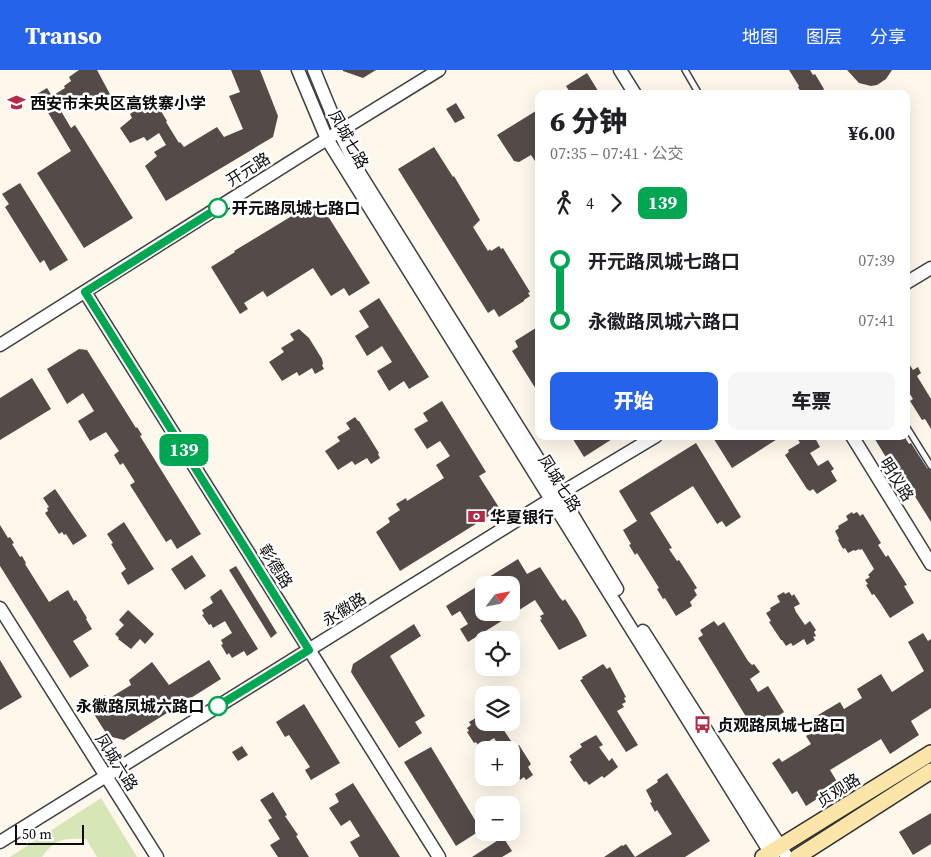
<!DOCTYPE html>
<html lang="zh">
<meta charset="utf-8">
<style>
body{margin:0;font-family:"Source Serif 4","Noto Sans SC",serif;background:#f6f6f6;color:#202124;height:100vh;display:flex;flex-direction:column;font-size:19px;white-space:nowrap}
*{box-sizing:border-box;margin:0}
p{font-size:16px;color:#757577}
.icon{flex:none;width:28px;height:28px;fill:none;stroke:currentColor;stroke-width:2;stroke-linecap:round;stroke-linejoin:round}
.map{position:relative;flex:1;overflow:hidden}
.drawer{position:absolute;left:535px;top:20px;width:375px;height:350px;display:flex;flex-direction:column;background:#fff;border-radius:10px;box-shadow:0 5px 20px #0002}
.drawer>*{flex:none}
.badge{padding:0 10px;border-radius:8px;font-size:18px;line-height:32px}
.needle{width:32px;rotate:58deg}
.tools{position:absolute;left:475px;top:506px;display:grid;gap:10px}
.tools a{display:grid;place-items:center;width:45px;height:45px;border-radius:10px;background:#fff;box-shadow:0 5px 20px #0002;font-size:25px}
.scale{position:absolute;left:15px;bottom:12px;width:69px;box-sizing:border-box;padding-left:5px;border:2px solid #0c0c0c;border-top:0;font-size:14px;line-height:18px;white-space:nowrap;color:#0c0c0c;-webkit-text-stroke:4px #fff;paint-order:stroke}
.map>.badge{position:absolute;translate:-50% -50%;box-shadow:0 0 0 2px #fff}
.legs{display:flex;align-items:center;gap:8px;height:55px;padding:0 15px;font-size:16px}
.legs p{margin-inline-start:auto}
.head{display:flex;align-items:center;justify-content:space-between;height:85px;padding:0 15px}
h1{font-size:28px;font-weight:800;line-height:38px}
.primary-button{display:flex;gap:10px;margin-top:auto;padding:10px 15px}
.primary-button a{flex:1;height:58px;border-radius:10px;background:#2563eb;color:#fff;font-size:20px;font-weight:800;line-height:58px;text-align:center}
.primary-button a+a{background:#f6f6f6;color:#202124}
ul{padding:0 15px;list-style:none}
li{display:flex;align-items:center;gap:18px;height:60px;font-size:19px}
li i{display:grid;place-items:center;width:8px;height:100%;margin:0 6px;background:currentColor}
li i::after{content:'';width:12px;height:12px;margin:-6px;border:4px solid;border-radius:50%;background:#fff}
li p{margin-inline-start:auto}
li:first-child i{background:linear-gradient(#0000 50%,currentColor 0)}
li:last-child i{background:linear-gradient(currentColor 50%,#0000 0)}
header{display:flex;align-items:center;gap:30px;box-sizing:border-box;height:70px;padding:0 25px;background:#2563eb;color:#fff}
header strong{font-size:24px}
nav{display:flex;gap:28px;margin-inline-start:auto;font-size:18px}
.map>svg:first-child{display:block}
.green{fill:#d7e6b7}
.building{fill:#544b49}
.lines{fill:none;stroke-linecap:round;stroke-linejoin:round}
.service-casing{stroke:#3f3f3f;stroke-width:8}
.tertiary-casing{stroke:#3f3f3f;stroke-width:15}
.secondary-casing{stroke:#2e2e2e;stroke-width:18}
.service{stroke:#fff;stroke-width:5}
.tertiary{stroke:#fff;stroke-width:12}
.secondary{stroke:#fbe5a9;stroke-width:15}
.line-1-casing{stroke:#fff;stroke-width:11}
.line-1{stroke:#00a651;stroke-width:8}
.stop-1-dot{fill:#fff;stroke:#00a651;stroke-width:2.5}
.labels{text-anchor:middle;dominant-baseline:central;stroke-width:5;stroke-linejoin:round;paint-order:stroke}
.poi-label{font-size:16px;font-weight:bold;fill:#0c0c0c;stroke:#fff;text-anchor:start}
.street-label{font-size:16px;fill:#0c0c0c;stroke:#fff}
.stop-label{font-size:16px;font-weight:bold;fill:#0c0c0c;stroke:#fff;text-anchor:start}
</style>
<header>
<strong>Transo</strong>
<nav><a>地图</a><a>图层</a><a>分享</a></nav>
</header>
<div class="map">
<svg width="931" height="787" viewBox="0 0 931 787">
<rect width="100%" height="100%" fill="#fef7eb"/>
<path class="green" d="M101 728 137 787H97L86 769C65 768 55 768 42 787H10Z"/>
<g class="building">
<polygon points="79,0 97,0 111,26 104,31 101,27 99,29 97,26 86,34 83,30 61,41 71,58 75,55 133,148 84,178 37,103 71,81 37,24 47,18 52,26 65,18 64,16 71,11 69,7"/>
<polygon points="231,0 260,0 278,46 273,67 166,131 145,96 157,86 154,82 166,75 159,63 147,71 144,67 130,73 120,58 132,48 130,44 142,36 141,34 143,33 141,30 149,25 155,34 156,33 167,51 166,52 179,73 180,72 184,77 217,57 224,67 243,59 229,26 240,22"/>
<polygon points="343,0 376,0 363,8 343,1"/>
<polygon points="789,0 810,0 813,5 815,4 824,19 822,21 824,24 802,24 798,17 799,16"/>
<polygon points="847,0 892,0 886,9 877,15 871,16 859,13"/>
<polygon points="587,3 600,24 571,24 566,16"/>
<polygon points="456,33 465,48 455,53 446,39"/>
<polygon points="539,39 539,97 531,85 519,92 514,91 497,65"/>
<polygon points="434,77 453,107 454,106 480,150 473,157 488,181 490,179 491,181 499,176 501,179 503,178 530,222 528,223 530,226 524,230 524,231 499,247 494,239 488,243 398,99"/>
<polygon points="20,113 68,190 50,201 44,190 40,193 5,137 9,134 2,124"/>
<polygon points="305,138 326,143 370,213 349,226 344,218 331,226 313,198 267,227 263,221 244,233 248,239 240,244 211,197 235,182 234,181"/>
<polygon points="379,228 429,307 409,319 404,311 389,321 377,301 392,292 382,276 367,286 355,266 369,257 359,241"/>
<polygon points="539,256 539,324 512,281 518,277 515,271"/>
<polygon points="299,259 309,268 322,289 323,294 322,295 324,299 315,304 312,298 299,306 297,302 282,311 269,292 284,282 281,278 294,270 290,264"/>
<polygon points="79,279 87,280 136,358 137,357 142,365 140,366 201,464 177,479 171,469 166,472 130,415 135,412 123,393 120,395 114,385 119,381 106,362 90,371 78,351 94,341 83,323 67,334 47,299"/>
<polygon points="906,289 913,300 918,297 921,303 917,306 931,329 931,359 925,349 922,350 910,331 913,329 906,318"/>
<polygon points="32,308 51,339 0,370 0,328"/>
<polygon points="442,331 486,402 479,406 500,439 400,501 376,462 390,452 388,448 400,440 396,434 406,428 407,431 444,408 436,395 450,386 440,371 427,379 414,359 428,351 423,343"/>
<polygon points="355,347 358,351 359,351 379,383 378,384 380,388 371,394 367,388 355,395 352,391 338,400 325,381 340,371 337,367 350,359 346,353"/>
<polygon points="571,366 617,366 584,387"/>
<polygon points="712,366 782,366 732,398"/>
<polygon points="796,366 814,366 820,377 810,383 818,396 828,390 834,399 831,401 837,411 817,424 813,419 810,421 807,419 785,385 789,382 788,380 800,373"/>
<polygon points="873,366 904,366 909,374 911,373 927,398 931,400 931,452 901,404 890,388 887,389"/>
<polygon points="696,373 741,447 726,457 722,451 717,454 693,416 650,443 672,478 669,479 677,491 679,490 697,518 694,520 697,525 690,532 692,536 676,546 665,528 663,529 657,519 659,518 637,483 635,485 629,475 631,474 623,460 637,451 619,421"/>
<polygon points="55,419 87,466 73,475 66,464 64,465 62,462 59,464 45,443 48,441 47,438 49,437 43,428"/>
<polygon points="852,442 853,444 857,442 860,446 863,444 881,473 878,475 886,487 888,485 907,515 904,516 914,533 890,548 879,531 874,524 872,525 866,515 868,514 865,510 870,507 868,505 874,499 862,479 860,480 859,479 855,481 854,480 848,483 845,478 843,479 838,470 839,469 835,461 839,458 838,456 848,450 846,446"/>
<polygon points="124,452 154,499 128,515 121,503 126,499 111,474 113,473 107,464"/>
<polygon points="0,455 8,468 10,467 14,473 12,474 20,487 22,486 26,493 25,494 49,532 68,520 74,531 76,530 87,548 86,549 92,559 73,571 89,596 70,608 0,496"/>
<polygon points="192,485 206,506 185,520 171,499"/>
<polygon points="518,489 527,504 540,497 560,528 563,531 565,529 578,549 587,566 559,580 540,550 542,549 540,546 544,544 535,530 468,572 460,559 468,554 460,541 452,546 446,536 484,512 484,542 511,542 511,515 488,515 484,510"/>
<polygon points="236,496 277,563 271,568 229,500"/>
<polygon points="221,519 258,579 247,586 244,581 232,588 229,583 227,585 221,575 223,574 221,570 232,563 225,551 213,558 211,554 209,555 202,545 204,544 202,540 213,533 210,527"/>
<polygon points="784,522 785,524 789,522 792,526 794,524 800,534 794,537 796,542 805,555 810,551 816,560 814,562 816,566 813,567 815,570 807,575 804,569 793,576 791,573 786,576 782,570 781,570 769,552 771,551 766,543 771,540 770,538 780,532 777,526"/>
<polygon points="128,540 154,564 145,574 140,569 131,579 118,569 119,568 115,564 124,555 119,550"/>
<polygon points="714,551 718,556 724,552 748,591 752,595 754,594 760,602 750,609 758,622 768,616 784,642 758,660 750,649 748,650 698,568 703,565 700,560"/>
<polygon points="414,554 421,566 390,586 425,646 415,652 422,663 399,678 351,602 353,594"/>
<polygon points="923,563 928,571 931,569 931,638 911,651 919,665 890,684 881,669 830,700 839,715 806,736 797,721 792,724 772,693 779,688 782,692 811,674 806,666 813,662 808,651 840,632 844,639 862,628 857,619 881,604 892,622 924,601 908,572"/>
<polygon points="0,590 22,627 0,640"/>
<polygon points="209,590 221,609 124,670 108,666 88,635 105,625 108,629 131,615 129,610 152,592 169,615"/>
<polygon points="603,594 607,599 610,597 626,627 624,628 626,632 622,634 624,637 617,641 638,675 626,682 580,610 583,609 582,607"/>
<polygon points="304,634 340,693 311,710 305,700 310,697 289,665 285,667 276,652"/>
<polygon points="484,643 484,652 514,652 503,659 515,677 519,675 531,694 528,697 533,705 526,710 524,707 520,710 518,705 511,709 511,680 502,680 494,668 483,675 481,673 478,675 476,672 474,673 467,662 469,661 467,658 471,655 469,652"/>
<polygon points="596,665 603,675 599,677 609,691 612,688 618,697 604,708 602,706 589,715 586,711 584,712 570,692 572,690 569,686 582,677 580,674"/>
<polygon points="242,676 248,685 238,691 232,682"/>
<polygon points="431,677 481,760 456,776 404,692"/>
<polygon points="667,703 710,771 685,787 635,787 672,764 657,740 655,742 650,733 652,732 646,720 658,712 657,710"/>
<polygon points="353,713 400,787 359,787 350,772 360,766 350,750 341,756 329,738 339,732 335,724"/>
<polygon points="273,722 287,745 285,746 298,765 296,766 309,787 278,787 270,775 280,769 268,750 272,748 260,730"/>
<polygon points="931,743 931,774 913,785 899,762"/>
<polygon points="503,767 512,781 502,787 472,787"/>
<polygon points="626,774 635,787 604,787 622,775 623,776"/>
</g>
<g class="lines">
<defs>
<g id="service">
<polyline points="685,0 699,24"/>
<polyline points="906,356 931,396"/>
</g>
<g id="tertiary">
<polyline points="298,0 327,69 773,787"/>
<polyline points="314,0 339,61 360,104 560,424 617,519"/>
<polyline points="620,0 635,24"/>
<polyline points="906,213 931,198"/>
<polyline points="85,222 439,787"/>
<polyline points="0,275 327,69 439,0"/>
<polyline points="852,366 931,494"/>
<polyline points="0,538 157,787"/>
<polyline points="643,561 787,787"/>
<polyline points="0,772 551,429 656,366"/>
</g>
<g id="secondary">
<polyline points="763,787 931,683"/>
<polyline points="797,787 931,701"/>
</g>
</defs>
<use href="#service" class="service-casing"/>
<use href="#tertiary" class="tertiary-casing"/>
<use href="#secondary" class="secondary-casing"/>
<use href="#service" class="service"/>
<use href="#tertiary" class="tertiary"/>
<use href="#secondary" class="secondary"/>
</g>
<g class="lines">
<defs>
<polyline id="line-1" points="218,138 85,222 309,580 218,636"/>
</defs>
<use href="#line-1" class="line-1-casing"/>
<use href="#line-1" class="line-1"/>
</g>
<defs>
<symbol id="school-bare" viewBox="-9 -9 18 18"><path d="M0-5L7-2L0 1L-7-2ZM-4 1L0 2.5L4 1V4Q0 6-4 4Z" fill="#b42b48" stroke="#fff" stroke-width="2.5" paint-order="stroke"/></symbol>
<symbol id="bank-bare" viewBox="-9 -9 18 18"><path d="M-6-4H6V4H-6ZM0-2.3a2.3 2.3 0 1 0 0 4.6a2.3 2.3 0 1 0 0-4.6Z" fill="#b42b48" stroke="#fff" stroke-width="2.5" paint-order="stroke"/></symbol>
<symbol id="bus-bare" viewBox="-9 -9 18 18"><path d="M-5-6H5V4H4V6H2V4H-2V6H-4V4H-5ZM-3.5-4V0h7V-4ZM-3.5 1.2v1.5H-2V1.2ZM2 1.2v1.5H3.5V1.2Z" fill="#b42b48" stroke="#fff" stroke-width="2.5" paint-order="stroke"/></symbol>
</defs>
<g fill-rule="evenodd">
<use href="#school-bare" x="4" y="20" width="25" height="25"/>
<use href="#bank-bare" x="464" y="434" width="25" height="25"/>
<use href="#bus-bare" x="690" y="642" width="25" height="25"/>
</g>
<g class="stop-1-dot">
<circle cx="218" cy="138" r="9"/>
<circle cx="218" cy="636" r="9"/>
</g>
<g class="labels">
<g class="poi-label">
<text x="30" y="33">西安市未央区高铁寨小学</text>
<text x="490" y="447">华夏银行</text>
<text x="717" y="655">贞观路凤城七路口</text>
</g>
<g class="street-label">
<text transform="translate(349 69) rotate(61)">凤城七路</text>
<text transform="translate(248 99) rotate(-32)">开元路</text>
<text transform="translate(897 409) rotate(58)">明仪路</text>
<text transform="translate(560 413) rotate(58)">凤城七路</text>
<text transform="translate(276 496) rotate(58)">彰德路</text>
<text transform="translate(344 539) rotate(-32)">永徽路</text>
<text transform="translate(117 692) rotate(58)">凤城六路</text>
<text transform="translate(838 720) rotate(-32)">贞观路</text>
</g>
<g class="stop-label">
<text x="232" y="138">开元路凤城七路口</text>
<text x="204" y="636" text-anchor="end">永徽路凤城六路口</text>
</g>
</g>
</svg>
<div class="tools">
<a><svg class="needle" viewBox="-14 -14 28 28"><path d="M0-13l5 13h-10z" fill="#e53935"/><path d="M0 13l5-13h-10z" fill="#757577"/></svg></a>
<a><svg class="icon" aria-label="locate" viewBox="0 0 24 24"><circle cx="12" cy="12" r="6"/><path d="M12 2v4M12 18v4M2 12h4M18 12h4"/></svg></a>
<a><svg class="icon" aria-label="layers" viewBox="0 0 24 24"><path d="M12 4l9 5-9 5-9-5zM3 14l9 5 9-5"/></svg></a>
<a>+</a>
<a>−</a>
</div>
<div class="scale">50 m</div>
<b class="badge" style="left:184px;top:380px;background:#00a651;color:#fff">139</b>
<section class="drawer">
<div class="head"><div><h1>6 分钟</h1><p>07:35 – 07:41 · 公交</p></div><b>¥6.00</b></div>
<div class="legs"><svg class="icon" aria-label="walk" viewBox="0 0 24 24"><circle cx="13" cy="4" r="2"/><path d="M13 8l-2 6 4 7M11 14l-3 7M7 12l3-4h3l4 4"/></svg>4<svg class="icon" aria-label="forward" viewBox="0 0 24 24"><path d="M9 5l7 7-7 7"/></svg><b class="badge" style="background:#00a651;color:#fff">139</b></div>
<ul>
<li><i style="color:#00a651"></i><b>开元路凤城七路口</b><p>07:39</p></li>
<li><i style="color:#00a651"></i><b>永徽路凤城六路口</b><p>07:41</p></li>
</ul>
<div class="primary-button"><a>开始</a><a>车票</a></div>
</section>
</div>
